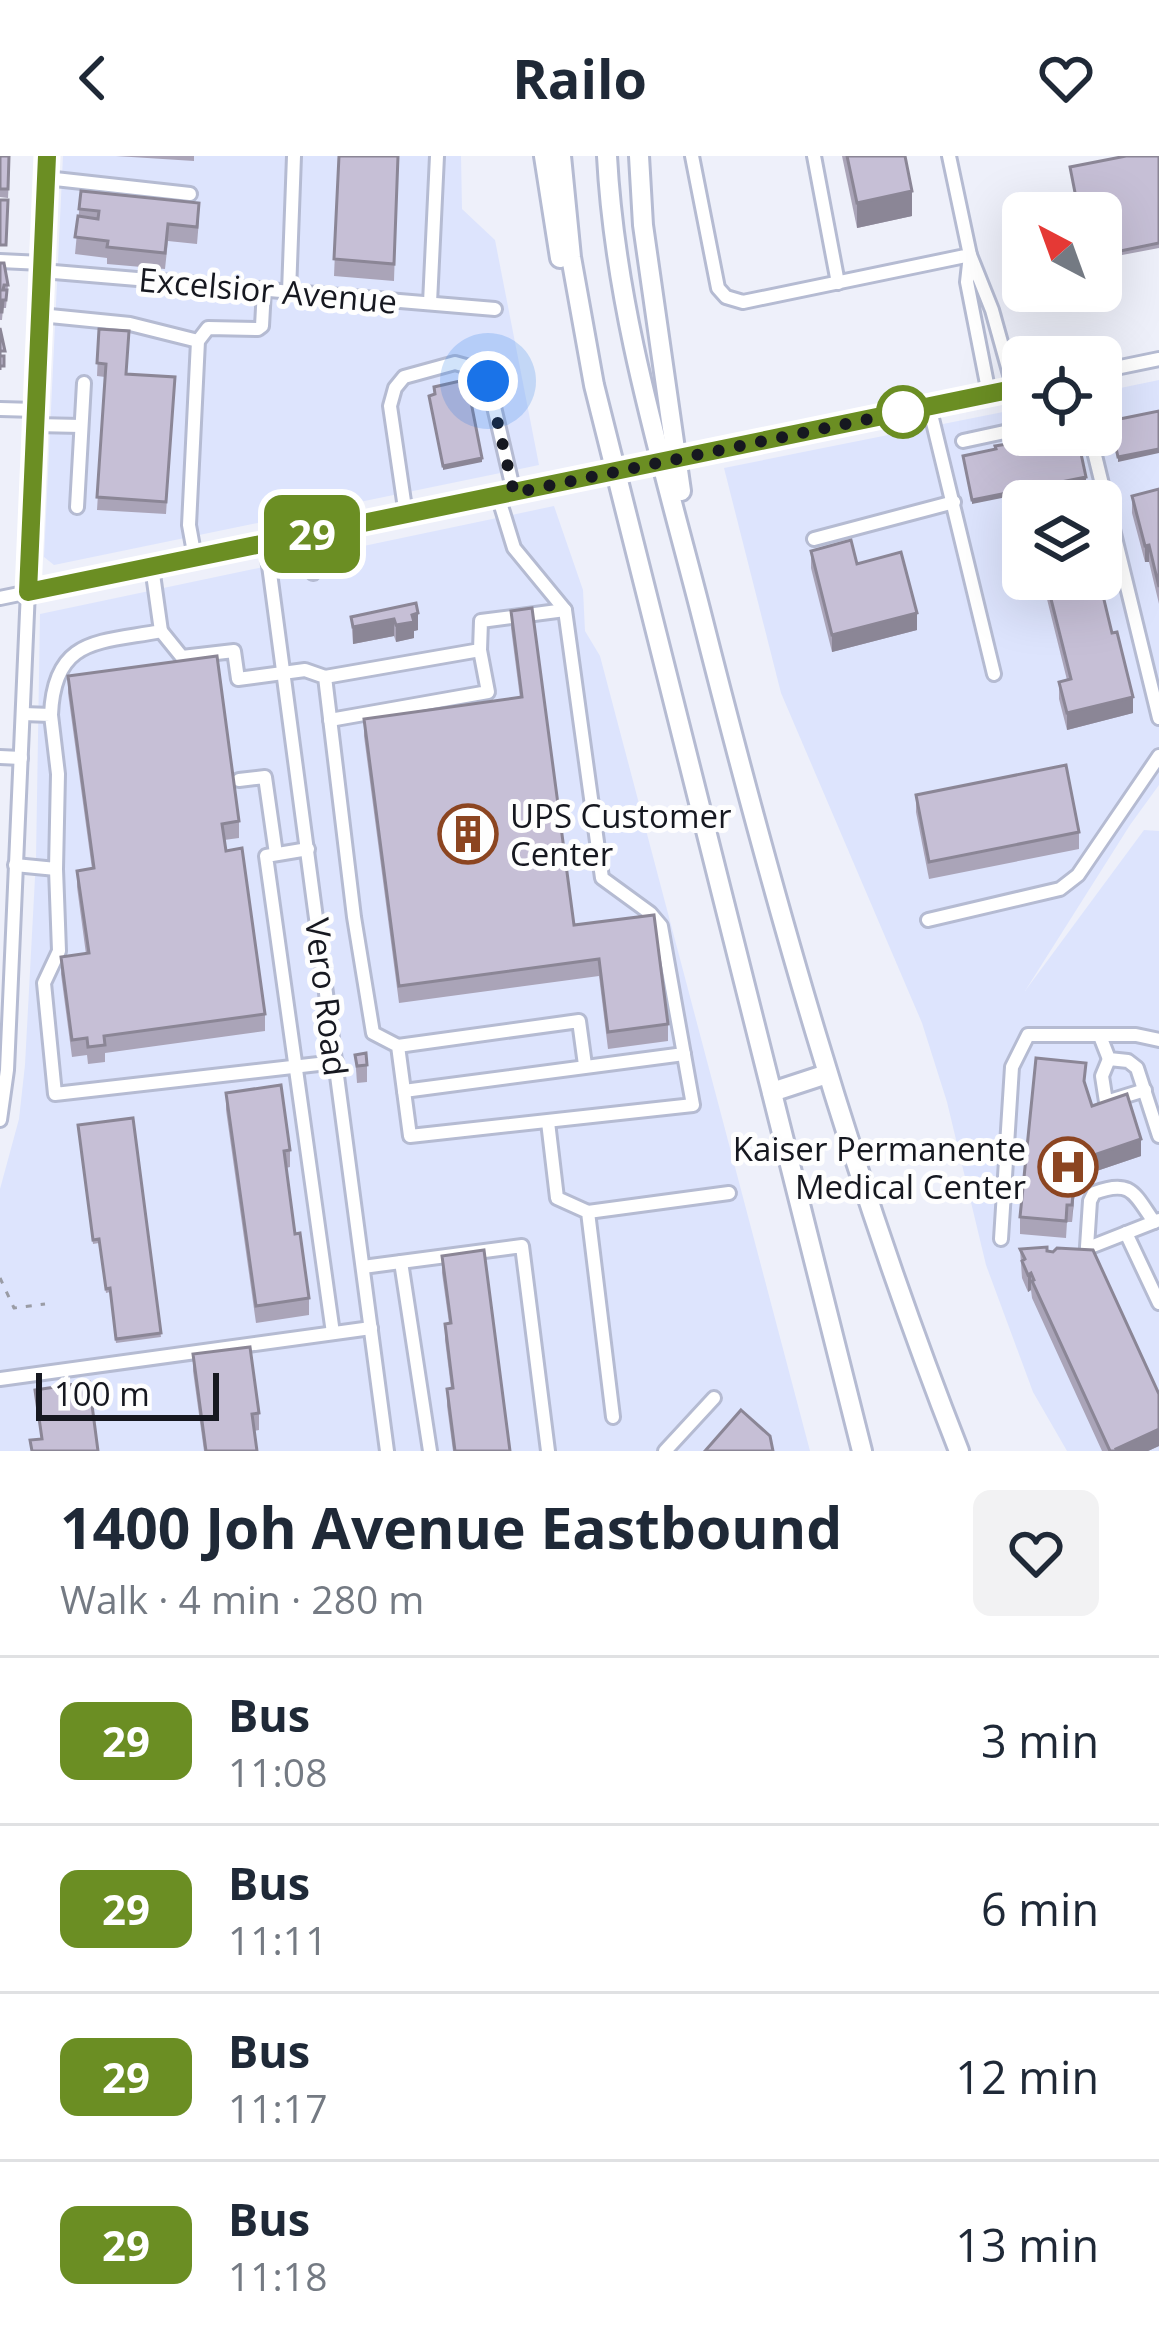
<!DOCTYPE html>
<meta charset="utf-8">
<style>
body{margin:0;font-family:"Open Sans",sans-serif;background:#f2f2f3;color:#1f2937;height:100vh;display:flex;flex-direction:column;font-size:45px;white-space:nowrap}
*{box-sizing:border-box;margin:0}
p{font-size:39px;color:#747a83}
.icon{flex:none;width:66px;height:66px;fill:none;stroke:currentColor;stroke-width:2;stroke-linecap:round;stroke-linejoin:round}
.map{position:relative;height:1295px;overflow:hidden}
.panel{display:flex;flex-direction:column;background:#fff;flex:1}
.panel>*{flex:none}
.badge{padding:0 24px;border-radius:18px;font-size:42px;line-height:78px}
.needle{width:78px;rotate:319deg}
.buttons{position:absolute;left:1002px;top:36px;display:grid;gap:24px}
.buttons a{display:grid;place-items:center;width:120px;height:120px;border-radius:18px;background:#fff;box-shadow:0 12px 48px #0002;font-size:60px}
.scale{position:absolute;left:36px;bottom:30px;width:183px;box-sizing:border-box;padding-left:12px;border:6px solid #161820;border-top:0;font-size:33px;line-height:42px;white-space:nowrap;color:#161820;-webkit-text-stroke:9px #fefefe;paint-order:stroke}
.you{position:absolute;width:60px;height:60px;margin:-30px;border:9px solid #fff;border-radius:50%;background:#1a73e8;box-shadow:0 0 0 18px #1a73e833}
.map>.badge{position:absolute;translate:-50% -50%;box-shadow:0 0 0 6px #fff}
.round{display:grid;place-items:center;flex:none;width:126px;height:126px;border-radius:18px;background:#f2f2f3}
.head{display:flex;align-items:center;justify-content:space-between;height:204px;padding:0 60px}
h1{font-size:57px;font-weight:700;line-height:90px}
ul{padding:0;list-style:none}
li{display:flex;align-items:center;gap:36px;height:168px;padding:0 60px;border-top:3px solid #e0e1e3}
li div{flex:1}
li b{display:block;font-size:45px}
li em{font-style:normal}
li .badge{min-width:132px;font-weight:700;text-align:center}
header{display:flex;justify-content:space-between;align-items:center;height:156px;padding:0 60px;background:#fff;font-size:54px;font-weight:700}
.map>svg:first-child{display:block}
.built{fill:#dde4fd;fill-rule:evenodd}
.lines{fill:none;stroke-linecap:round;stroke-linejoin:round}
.minor-casing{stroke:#b5bbd2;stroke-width:18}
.highway-casing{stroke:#b5bbd2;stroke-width:24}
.path{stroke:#9a9ca5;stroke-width:3;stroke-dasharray:6 9;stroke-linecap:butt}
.minor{stroke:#fff;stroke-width:12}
.highway{stroke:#fff;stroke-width:18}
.minor-bridge-casing{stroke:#b5bbd2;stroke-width:18;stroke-linecap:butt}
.minor-bridge{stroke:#fff;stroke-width:12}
.wall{fill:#aaa4b8}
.shaded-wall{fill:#8b8696}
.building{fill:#c6bfd6;stroke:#8b8696;stroke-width:3}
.line-casing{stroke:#fff;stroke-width:27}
.line{stroke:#6b8e23;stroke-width:18}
.walk{stroke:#161820;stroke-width:12;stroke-dasharray:0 21.6}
.stop-dot{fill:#fff;stroke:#6b8e23;stroke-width:6}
.labels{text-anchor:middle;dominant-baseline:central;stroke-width:10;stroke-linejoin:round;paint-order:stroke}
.street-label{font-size:33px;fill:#161820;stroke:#fefefe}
.poi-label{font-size:33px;fill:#161820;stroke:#fefefe;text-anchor:start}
</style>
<header><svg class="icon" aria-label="back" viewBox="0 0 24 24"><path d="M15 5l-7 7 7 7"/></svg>Railo<svg class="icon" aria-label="heart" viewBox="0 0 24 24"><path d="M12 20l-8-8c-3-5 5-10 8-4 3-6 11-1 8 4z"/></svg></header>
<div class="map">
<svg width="1159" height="1295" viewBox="0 0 1159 1295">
<rect width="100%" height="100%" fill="#eef0fa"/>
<g class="built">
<polygon points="63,0 461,0 462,53 495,84 539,309 54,409 44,401"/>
<path d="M1159 224V629L1130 669 1025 835 1144 674 1159 675V1295H1067L1033 1236 986 1109 947 946 922 867 781 537 724 312 1023 252V279H1101V236ZM1023 345H1101V423H1023Z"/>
<polygon points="554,350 583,434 585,475 600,500 810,1295 0,1295 0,1033 19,963 25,909 36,703 40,458"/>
</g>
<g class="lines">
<defs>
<g id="minor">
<polyline points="692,0 718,132 726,141 743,146 970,99 949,0"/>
<polyline points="814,0 838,127"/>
<polyline points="46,22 190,38"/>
<polyline points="0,105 42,107"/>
<polyline points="42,115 495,153"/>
<polyline points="289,136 294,0"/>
<polyline points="430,147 437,0"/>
<polyline points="40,159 130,168 198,185"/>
<polyline points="1101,215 1159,203"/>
<polyline points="989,238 967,126 970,99 992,154 1014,233"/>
<polyline points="929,250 994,518"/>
<polyline points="0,253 36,254"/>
<polyline points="35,269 81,270"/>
<polyline points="1090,279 1159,562"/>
<polyline points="963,285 1023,272"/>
<polyline points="708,296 1023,231"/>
<polyline points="77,351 84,227"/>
<polyline points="406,359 390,250 395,232 404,221 455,207 473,212 488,225 514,337"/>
<polyline points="305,379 313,417"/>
<polyline points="814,383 954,346"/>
<polyline points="266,387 387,1295"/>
<polyline points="195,402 189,369 198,185 208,172 258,173 262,170 264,133"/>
<polyline points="0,442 579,323"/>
<polyline points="161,475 182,501 234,495 238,523 305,514 325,521 354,761 373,877 398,890 410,980 693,949 661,770 650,757 602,722 565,454 514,392 498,340"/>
<polyline points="325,521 480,494 481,465 565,454"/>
<path d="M51 559C54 481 99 487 161 475L152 411"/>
<polyline points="330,564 488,536 480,494"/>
<polyline points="0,601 21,602"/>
<polyline points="239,624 265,621 276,698"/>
<polyline points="308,693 266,700 333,1177"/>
<polyline points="15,709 56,713 58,618 51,559 23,558"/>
<polyline points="56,713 59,795 44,827 55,938 336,906"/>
<polyline points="928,764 1060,733 1078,719 1159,600"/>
<polyline points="1100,880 1109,903 1128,905 1137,912 1159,980"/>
<polyline points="398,890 579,865 585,909"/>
<polyline points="1109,903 1102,920 1106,946 1145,934"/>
<polyline points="404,935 684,898"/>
<polyline points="0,964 7,914 47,0"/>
<polyline points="548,966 557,1042 588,1056 613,1261"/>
<polyline points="588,1056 729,1037"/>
<polyline points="1126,1077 1159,1147"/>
<polyline points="1001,1083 1012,911 1028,879 1136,879 1159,884"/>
<polyline points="1088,1092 1159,1064"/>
<polyline points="401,1106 430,1295"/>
<path d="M1086 1106 1090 1045 1094 1037C1131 1023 1134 1037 1154 1066"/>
<polyline points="363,1111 522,1090 548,1295"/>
<polyline points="0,1223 371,1172"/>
<polyline points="665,1295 714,1242"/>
</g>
<g id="highway">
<polyline points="544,0 560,102"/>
<polyline points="561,0 571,101 594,229 862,1295"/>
<path d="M607 0C615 154 662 305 700 453 772 738 851 1021 959 1295"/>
<polyline points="639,0 643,69 681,335"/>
<polyline points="772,936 827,918"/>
</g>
</defs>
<use href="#minor" class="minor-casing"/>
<use href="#highway" class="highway-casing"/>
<polyline class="path" points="0,1122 14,1152 45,1148"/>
<use href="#minor" class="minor"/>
<use href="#highway" class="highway"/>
<defs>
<polyline id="minor-bridge" points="579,323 708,296"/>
</defs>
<use href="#minor-bridge" class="minor-bridge-casing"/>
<use href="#minor-bridge" class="minor-bridge"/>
</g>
<g class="wall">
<polygon points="0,0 10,0 8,42 0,41"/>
<polygon points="116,0 194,0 194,5"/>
<polygon points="339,0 398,0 394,125 334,120"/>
<polygon points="842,0 905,0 912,60 857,72"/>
<polygon points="1159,0 1159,92 1101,103 1101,57"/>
<polygon points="81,35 199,64 197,88 168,85 165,113 107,108 107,102 75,98"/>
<polygon points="0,107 8,129 6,152 3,152 2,164 0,164"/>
<polygon points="99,173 127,218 175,221 166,358 97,354 105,221 97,220"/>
<polygon points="1159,333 1159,448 1149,406 1145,406 1132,357 1132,340"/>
<polygon points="1023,371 1023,404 1019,389 1019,372"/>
<polygon points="811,395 857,408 917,474 832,496 811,412"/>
<polygon points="1042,423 1101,423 1104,438 1102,438 1133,557 1067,574 1059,543 1059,526 1067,524"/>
<polygon points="416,447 418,474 414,475 414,482 396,486 394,480 353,488 351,461"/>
<polygon points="511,455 574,769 668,868 668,885 608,893 599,820 399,847 364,580 364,563 520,542 511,472"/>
<polygon points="68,520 239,665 239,682 224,684 265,858 265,875 105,897 105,906 88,908 87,899 72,901 61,818 61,801 86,798 77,731 77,715 92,713 68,537"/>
<polygon points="916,639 1079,676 1079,693 929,723 916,656"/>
<polygon points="355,899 367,909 367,926 357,927"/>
<polygon points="1085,929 1092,950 1141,1000 1076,1022 1072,1066 1067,1066 1066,1082 1020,1078 1020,1061"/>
<polygon points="226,937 290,994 290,1011 286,1012 295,1078 309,1142 309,1159 256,1167 226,954"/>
<polygon points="133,962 161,1181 116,1187 110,1136 106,1137 99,1087 93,1088 78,969"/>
<polygon points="1020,1093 1047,1095 1159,1290 1148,1295 1102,1295 1032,1142 1031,1134 1028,1136 1022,1122"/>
<polygon points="442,1100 510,1295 453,1295 447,1250 447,1233 451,1232 445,1184 445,1168 449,1167 442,1117"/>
<polygon points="193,1198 259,1257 259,1274 254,1275 257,1295 204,1295 193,1215"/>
</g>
<g class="shaded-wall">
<polygon points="912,35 912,60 857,72 857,47"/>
<polygon points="1159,293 1159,297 1118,306 1118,301"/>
<polygon points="482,302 482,306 443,314 443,310"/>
<polygon points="1086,321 1086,325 972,348 972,344"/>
<polygon points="1149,389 1149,406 1145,406 1145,390"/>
<polygon points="418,457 418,474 414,475 414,482 396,486 396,469 412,459"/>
<polygon points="917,457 917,474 832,496 832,479"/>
<polygon points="394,463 394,480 353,488 353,471"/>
<polygon points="1133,541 1133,557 1067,574 1067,557"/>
<polygon points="1141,983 1141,1000 1076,1022 1072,1066 1076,1005"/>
<polygon points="1031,1117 1031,1134 1028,1136 1028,1119"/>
<polygon points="1159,1273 1159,1290 1148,1295 1116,1295 1116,1293"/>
</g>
<g class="building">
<polygon points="0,0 9,0 8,33 0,33"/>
<polygon points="339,0 398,0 394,108 334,103"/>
<polygon points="847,0 905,0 912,35 857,47"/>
<polygon points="1126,0 1159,0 1159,87 1101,99 1101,57 1079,57 1070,11"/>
<polygon points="81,35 199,47 197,71 168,68 165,97 107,91 108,85 75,81 78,60 98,63 99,55 79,53"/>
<polygon points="0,44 8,44 6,89 0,89"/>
<polygon points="0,107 4,107 8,129 4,129 3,134 7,134 6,144 3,144 2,156 0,156"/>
<polygon points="0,172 5,195 0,195 0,200 4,200 4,210 0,210 0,214"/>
<polygon points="99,173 129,175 126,218 175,221 166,346 97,341 106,208 97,207"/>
<polygon points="460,225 462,233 468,231 482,302 443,310 429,240 435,238 434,231"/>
<polygon points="1159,255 1159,293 1118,301 1110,265"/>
<polygon points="1061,279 1077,279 1086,321 972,344 963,300 996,293 995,290"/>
<polygon points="1159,333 1159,431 1149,389 1145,390 1132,340"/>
<polygon points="851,384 857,408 901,396 917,457 832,479 811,395"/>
<polygon points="1046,423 1099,423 1112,477 1117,476 1133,541 1067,557 1059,526 1071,523"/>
<polygon points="416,447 418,457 412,459 414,466 396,469 394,463 353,471 351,461"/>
<polygon points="532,452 574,769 654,759 668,868 608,876 599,803 399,830 364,563 522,541 511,455"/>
<polygon points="217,500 239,665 222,668 226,695 242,692 265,858 104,880 105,889 88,891 87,882 72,884 61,801 89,797 77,715 94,712 68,520"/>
<polygon points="1066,609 1079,676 929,706 916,639"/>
<polygon points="366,897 367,909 357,910 355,899"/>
<polygon points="1036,902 1086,907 1084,925 1092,950 1127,938 1141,983 1076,1005 1072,1049 1067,1049 1066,1065 1020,1061"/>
<polygon points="281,929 290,994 284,995 295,1078 300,1077 309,1142 256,1150 226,937"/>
<polygon points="133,962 161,1177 116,1183 110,1132 106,1133 99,1083 93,1084 78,969"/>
<polygon points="1047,1091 1047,1095 1053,1096 1057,1092 1093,1094 1159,1238 1159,1273 1116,1293 1117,1295 1110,1295 1032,1125 1034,1124 1031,1117 1028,1119 1022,1105 1025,1103 1020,1093"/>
<polygon points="484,1094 510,1295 455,1295 447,1233 453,1232 445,1168 451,1167 442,1100"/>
<polygon points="250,1191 259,1257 252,1258 257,1295 206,1295 193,1198"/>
<polygon points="89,1226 98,1295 32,1295 30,1284 42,1283 35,1234"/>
<polygon points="741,1254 770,1280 773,1295 705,1295"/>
</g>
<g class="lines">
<defs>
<polyline id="line" points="47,0 28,436 1023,231"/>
</defs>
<use href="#line" class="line-casing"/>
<use href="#line" class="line"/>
<polyline class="walk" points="488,225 514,337 903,256"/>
</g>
<defs>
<symbol id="building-ring" viewBox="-11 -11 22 22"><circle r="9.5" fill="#fefefe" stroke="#8c4521" stroke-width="1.5"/><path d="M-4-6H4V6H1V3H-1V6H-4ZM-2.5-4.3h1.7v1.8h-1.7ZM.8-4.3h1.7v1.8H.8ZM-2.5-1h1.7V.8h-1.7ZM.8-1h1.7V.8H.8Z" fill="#8c4521"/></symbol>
<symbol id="hospital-ring" viewBox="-11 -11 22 22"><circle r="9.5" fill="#fefefe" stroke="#8c4521" stroke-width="1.5"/><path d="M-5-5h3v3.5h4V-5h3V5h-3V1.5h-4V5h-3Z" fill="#8c4521"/></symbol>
</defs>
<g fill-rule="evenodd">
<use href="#building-ring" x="435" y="645" width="66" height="66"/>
<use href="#hospital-ring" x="1035" y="978" width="66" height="66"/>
</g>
<circle class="stop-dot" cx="903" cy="256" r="24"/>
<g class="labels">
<g class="street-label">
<text transform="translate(268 134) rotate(5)">Excelsior Avenue</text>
<text transform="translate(327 841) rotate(83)">Vero Road</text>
</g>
<g class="poi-label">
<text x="510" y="659">UPS Customer<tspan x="510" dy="38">Center</tspan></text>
<text x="1026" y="992" text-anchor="end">Kaiser Permanente<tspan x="1026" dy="38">Medical Center</tspan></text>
</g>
</g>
</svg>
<div class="buttons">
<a><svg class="needle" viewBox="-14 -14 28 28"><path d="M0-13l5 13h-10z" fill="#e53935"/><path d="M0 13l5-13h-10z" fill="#747a83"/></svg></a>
<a><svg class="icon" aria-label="locate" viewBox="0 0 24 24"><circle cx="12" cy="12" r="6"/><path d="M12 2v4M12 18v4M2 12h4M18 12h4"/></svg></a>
<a><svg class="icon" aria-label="layers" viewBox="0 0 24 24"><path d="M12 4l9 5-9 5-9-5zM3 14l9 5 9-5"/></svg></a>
</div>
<div class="scale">100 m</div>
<div class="you" style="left:488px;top:225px"></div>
<b class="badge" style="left:312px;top:378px;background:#6b8e23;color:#fff">29</b>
</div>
<section class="panel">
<div class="head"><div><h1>1400 Joh Avenue Eastbound</h1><p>Walk · 4 min · 280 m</p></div><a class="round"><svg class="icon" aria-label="heart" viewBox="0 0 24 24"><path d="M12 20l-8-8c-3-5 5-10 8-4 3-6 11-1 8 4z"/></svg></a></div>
<ul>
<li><span class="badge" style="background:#6b8e23;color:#fff">29</span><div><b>Bus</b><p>11:08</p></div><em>3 min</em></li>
<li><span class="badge" style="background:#6b8e23;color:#fff">29</span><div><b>Bus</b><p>11:11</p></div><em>6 min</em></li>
<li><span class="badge" style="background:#6b8e23;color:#fff">29</span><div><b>Bus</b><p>11:17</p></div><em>12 min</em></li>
<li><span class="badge" style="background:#6b8e23;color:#fff">29</span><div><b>Bus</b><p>11:18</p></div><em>13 min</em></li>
</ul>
</section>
